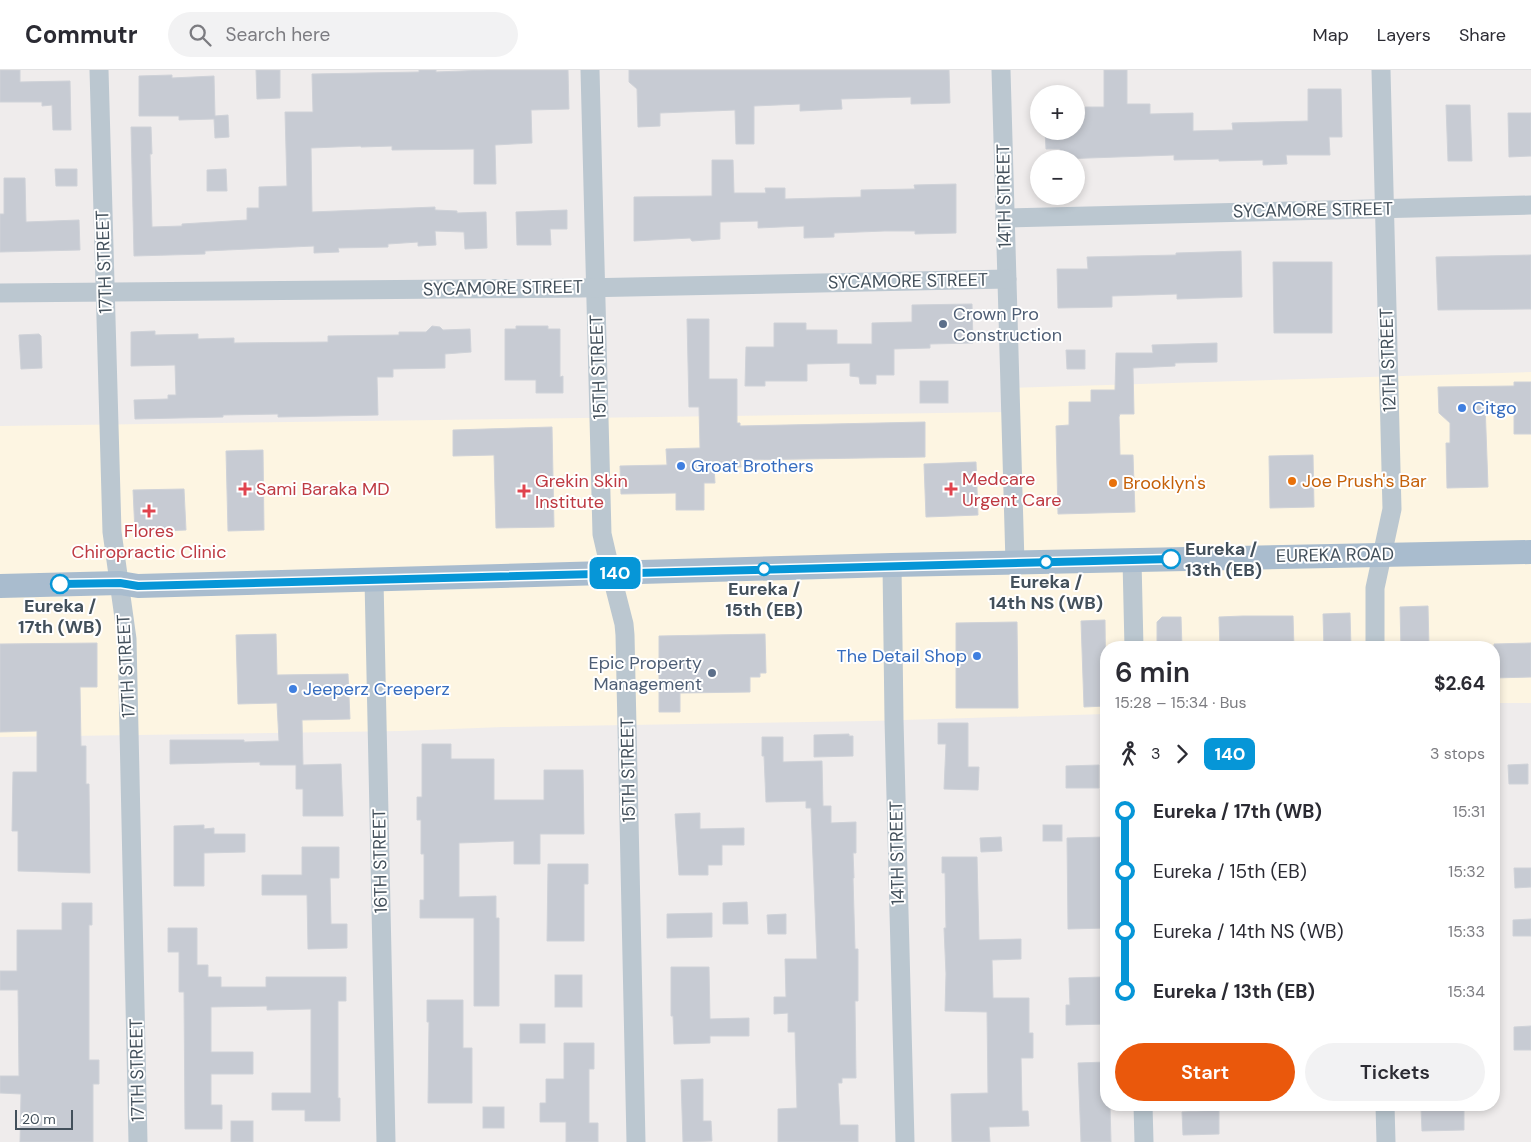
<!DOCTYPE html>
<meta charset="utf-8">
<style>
body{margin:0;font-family:"DM Sans",sans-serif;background:#f2f2f3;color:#2b2b33;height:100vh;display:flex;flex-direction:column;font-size:19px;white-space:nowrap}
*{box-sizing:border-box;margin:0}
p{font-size:16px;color:#7c7c81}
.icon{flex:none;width:28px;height:28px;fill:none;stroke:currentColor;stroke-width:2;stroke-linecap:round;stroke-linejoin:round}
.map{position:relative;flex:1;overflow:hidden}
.drawer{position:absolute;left:1100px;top:571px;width:400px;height:470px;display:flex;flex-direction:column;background:#fff;border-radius:20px;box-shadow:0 2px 8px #0003}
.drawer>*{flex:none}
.badge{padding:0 10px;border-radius:8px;font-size:18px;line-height:32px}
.controls{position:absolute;left:1030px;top:15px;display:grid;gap:10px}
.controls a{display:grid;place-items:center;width:55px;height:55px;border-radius:50%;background:#fff;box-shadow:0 2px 8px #0003;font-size:25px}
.scale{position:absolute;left:15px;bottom:12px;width:58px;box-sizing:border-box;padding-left:5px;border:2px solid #43505b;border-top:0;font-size:14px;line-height:18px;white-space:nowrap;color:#43505b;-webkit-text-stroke:4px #fff;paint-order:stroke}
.map>.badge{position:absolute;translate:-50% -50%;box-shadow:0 0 0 2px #fff}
.legs{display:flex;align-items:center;gap:8px;height:55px;padding:0 15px;font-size:16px}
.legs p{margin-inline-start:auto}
.headline{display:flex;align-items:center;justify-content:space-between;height:85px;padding:0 15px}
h1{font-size:28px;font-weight:600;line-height:38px}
.button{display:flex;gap:10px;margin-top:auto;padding:10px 15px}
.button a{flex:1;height:58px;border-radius:30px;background:#ea580c;color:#fff;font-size:20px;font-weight:600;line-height:58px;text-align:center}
.button a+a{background:#f2f2f3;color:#2b2b33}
ul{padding:0 15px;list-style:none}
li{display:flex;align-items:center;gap:18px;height:60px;font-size:19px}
li i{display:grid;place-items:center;width:8px;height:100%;margin:0 6px;background:currentColor}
li i::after{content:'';width:12px;height:12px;margin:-6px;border:4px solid;border-radius:50%;background:#fff}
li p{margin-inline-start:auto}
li:first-child i{background:linear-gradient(#0000 50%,currentColor 0)}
li:last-child i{background:linear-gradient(currentColor 50%,#0000 0)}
header{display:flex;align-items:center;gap:30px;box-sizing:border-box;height:70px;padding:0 25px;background:#fff;border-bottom:1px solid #e1e1e2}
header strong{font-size:24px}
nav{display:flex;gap:28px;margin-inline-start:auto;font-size:18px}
.search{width:350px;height:45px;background:#f2f2f3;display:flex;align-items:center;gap:12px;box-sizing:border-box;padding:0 18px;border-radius:28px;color:#7c7c81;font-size:19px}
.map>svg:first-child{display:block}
.commercial{fill:#fdf5e2}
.building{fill:#c7cbd3;stroke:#cfd2d8}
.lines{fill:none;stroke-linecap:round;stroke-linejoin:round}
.minor{stroke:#bbc7d0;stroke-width:19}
.major{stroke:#a9bcce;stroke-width:24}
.line-1-casing{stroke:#fff;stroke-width:11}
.line-1{stroke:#0696d7;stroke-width:8}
.service-dot{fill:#5c6f8a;stroke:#fff;stroke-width:2}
.shop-dot{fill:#3f7fe0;stroke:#fff;stroke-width:2}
.food-dot{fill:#e8710a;stroke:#fff;stroke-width:2}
.health-dot{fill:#e0444e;stroke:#fff;stroke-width:2}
.stop-1-dot{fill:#fff;stroke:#0696d7;stroke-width:2.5}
.labels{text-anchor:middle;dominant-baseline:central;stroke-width:4;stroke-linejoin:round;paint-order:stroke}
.street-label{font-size:18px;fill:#43505b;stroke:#fff}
.service-label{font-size:18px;fill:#4e5e75;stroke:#fff;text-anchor:start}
.shop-label{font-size:18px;fill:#366cbe;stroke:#fff;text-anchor:start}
.health-label{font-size:18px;fill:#be3a42;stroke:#fff;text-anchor:start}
.food-label{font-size:18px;fill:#c56008;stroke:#fff;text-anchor:start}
.stop-label{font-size:18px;font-weight:bold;fill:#43505b;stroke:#fff}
</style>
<header>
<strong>Commutr</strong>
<div class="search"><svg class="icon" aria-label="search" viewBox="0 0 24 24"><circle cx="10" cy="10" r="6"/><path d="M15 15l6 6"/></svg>Search here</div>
<nav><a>Map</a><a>Layers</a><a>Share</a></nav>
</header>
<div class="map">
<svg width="1531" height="1072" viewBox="0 0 1531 1072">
<rect width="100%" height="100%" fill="#efecec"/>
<polygon class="commercial" points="1531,302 1531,633 1494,633 1494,578 1106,578 1106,644 870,651 503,657 401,661 0,667 0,356 1010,342 1010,318"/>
<g class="building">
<polygon points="0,0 20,0 20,12 70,11 71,60 53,60 52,35 42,36 42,32 0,32"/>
<polygon points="256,0 280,0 280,28 257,29"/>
<polygon points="419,0 436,0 436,2 487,0 568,0 569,39 531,40 532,73 495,75 496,114 474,114 474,79 392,80 392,76 361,77 361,76 311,78 312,142 435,137 435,140 457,141 457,143 486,142 487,178 465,179 464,162 435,161 436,175 418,176 418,172 388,174 388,177 338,178 339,182 314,183 314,176 205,181 205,184 134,186 131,57 151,57 152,84 150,84 152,157 182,156 182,154 247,150 247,138 259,138 259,117 287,116 285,42 313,42 312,4 419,2"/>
<polygon points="629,0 949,0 950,33 911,34 911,27 841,29 842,39 800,41 800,34 754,36 754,74 736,74 735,40 660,43 660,56 638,57 637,19 629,12"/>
<polygon points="1104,0 1127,0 1127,34 1150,34 1150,44 1193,43 1193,61 1233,60 1232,53 1308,51 1308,19 1341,19 1342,67 1329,67 1330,85 1286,85 1287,94 1263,95 1263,90 1219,91 1219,89 1174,90 1174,85 1060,89 1060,79 1046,79 1045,61 1076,61 1076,45 1085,45 1085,37 1104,37"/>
<polygon points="172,5 172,8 214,6 215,46 228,45 229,67 215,68 214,49 179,50 179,46 139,46 139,6"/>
<polygon points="1446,35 1470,35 1472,91 1448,91"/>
<polygon points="1508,43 1531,43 1531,86 1509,87"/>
<polygon points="712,90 733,90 734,123 766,123 765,118 785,118 785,129 861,127 861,120 915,119 914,115 956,114 956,163 915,164 915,161 884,161 834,163 834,167 804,168 804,156 758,158 758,151 720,152 720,169 692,171 690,168 634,171 634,127 712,126"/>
<polygon points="55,99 77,99 77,116 56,116"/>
<polygon points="226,99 227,121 207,121 207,100"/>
<polygon points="4,108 25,108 26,152 79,150 80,180 0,182 0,144 4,144"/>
<polygon points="567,140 567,159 550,159 551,175 517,175 516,142"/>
<polygon points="1241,181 1242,227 1177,229 1177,224 1112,226 1112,237 1058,238 1057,199 1088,199 1087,187 1176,185 1176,183"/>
<polygon points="1531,185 1531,239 1438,240 1436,187"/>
<polygon points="1273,192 1332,192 1332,263 1274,263"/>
<polygon points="972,234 973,273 930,274 930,278 894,279 894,305 876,305 876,314 860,314 859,307 850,306 850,293 807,294 807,311 765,311 765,316 745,316 746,277 774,277 774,253 806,253 806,260 837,260 837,274 872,274 872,253 912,252 912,235"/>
<polygon points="687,249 709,249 709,309 737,309 737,353 740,353 740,356 925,352 925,387 740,390 741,397 714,397 715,413 704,413 704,440 676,440 676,423 621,424 620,396 667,395 666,379 700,378 699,337 689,337"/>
<polygon points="432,256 440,257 443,260 470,259 471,282 445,284 445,298 393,299 393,307 377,307 378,345 278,347 278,344 223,345 223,347 135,349 134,330 168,329 168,325 176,325 175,295 131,296 131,262 155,261 155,265 198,264 198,269 234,268 234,273 328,272 328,266 399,265 399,262 426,262"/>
<polygon points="516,256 548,256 548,259 560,259 560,307 563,306 563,323 536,323 536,310 505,310 505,259 516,259"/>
<polygon points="39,264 41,266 42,298 21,299 19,265"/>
<polygon points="1217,273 1217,292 1175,293 1175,296 1133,298 1134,344 1120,344 1119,347 1120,385 1133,385 1135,442 1058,444 1056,356 1069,355 1069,332 1091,332 1091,320 1115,320 1116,283 1153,283 1152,275"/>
<polygon points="1066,280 1085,280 1085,299 1067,299"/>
<rect x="920" y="311" width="28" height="22"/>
<polygon points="1514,312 1531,312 1531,364 1514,364 1514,333 1485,333 1488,417 1447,418 1446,373 1450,373 1450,353 1439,343 1438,317 1514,316"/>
<polygon points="552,357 554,457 496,458 494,385 453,386 453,360"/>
<polygon points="263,380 264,460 228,461 226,381"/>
<polygon points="1313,385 1314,437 1270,438 1269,386"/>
<polygon points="976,392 978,445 926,447 924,394"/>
<polygon points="184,419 186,460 135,462 133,420"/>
<polygon points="1428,536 1429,578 1401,578 1400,537"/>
<polygon points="1350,543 1351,578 1324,578 1323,544"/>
<polygon points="1243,546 1293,546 1294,578 1220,578 1219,547"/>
<polygon points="1162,547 1181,547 1182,578 1157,578 1157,552"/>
<polygon points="1105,550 1106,636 1084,637 1081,551"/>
<polygon points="1017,552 1018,638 956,638 956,553"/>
<polygon points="276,564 277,605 348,604 350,649 302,650 303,695 341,694 343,746 303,746 303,719 296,719 296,695 260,695 260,692 170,694 170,670 244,670 244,672 279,671 277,633 238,634 236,565"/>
<polygon points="765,564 766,603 760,603 760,607 750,607 750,622 680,623 680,642 659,642 659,566"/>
<polygon points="97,573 97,617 80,617 81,676 86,676 86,714 89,714 90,803 18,801 18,761 12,761 13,702 37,702 37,661 0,662 0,574"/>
<polygon points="1531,573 1531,607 1494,608 1494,574"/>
<polygon points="938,653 968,653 968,697 979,697 978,720 944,719 946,674 938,674"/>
<polygon points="849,664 849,666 853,666 853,686 814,687 814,665"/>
<polygon points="762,667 783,667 783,692 822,691 823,736 831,736 831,753 856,752 856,783 853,783 854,808 853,808 855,879 858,879 858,931 855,931 856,1008 842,1008 842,1013 838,1013 840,1055 858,1055 858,1072 778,1072 778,1039 797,1038 795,962 788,962 788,943 774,944 774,927 786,927 785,889 817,889 811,738 806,738 806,731 766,732 764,686 762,686"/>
<polygon points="422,674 451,674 451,689 494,689 494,730 544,730 544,700 583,700 584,764 540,764 540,794 514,794 514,771 459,773 459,827 496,826 496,848 499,848 499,936 474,936 474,848 420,848 420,830 424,830 424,784 421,784 421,750 417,750 417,727 422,727"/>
<polygon points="1528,694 1528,714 1509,714 1508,695"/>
<polygon points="1099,695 1099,718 1066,718 1066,696"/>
<polygon points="700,743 700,759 744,758 744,775 722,775 722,795 708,795 708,805 679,805 675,744"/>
<polygon points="204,755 204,759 214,758 214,764 245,764 245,782 204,783 204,816 174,816 174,756"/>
<rect x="1043" y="755" width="19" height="16"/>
<polygon points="1001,767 1002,781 981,782 980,768"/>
<polygon points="1104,767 1104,836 1106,836 1106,858 1068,859 1067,768"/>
<polygon points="302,777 339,777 339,808 330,808 331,854 347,854 347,878 308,879 307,825 262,825 262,805 302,805"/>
<polygon points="942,787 977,787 979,870 1021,869 1021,889 992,890 993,928 1029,928 1029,963 1033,963 1033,988 1021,988 1022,1041 1028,1041 1029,1056 989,1057 990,1072 952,1072 951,1024 988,1023 987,942 945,941 946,904 944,858 946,858 945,803 942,803"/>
<polygon points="548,794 588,794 588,814 584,814 584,871 547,871"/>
<polygon points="1514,798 1531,798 1531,817 1515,818"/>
<polygon points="747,832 748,854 723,854 723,833"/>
<polygon points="62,833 92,833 92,855 89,855 89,990 99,990 99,1014 93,1014 93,1072 20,1072 21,1024 0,1023 0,1006 19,1006 18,920 0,920 0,901 17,901 17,860 62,860"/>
<polygon points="712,843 712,867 667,868 667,844"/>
<polygon points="786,844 786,864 768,864 767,845"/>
<polygon points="1531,849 1531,866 1513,866 1513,850"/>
<polygon points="168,858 197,858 197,895 208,895 208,907 221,907 221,917 266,917 266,907 346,907 346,931 338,931 338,1028 340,1028 340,1051 305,1051 305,1040 272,1040 272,1023 311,1023 311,939 267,940 267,936 211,937 211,982 253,982 253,1004 211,1004 211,1035 222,1035 222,1059 185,1059 184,922 179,922 179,882 168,882"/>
<polygon points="671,897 709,897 710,949 749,948 749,966 710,966 710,973 674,974 673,946 671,946"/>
<rect x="555" y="905" width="27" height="32"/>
<polygon points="1102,907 1102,934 1106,934 1106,954 1066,955 1066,935 1070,935 1069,908"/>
<polygon points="427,930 463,930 463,978 472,978 472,1033 428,1033 429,952 427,952"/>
<rect x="520" y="954" width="25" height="19"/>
<polygon points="1531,956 1531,980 1514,980 1514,957"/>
<polygon points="564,973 594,973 594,999 589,999 589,1053 598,1053 598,1072 566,1072 566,1052 540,1052 540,1033 546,1033 546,1009 564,1009"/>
<polygon points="1106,992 1106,1035 1110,1035 1111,1072 1081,1072 1078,993"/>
<polygon points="703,1009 703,1051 711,1051 712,1071 683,1072 681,1010"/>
<rect x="483" y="1037" width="21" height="21"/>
<polygon points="1464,1037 1464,1060 1422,1061 1421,1039"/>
<polygon points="1219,1040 1219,1064 1183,1065 1182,1042"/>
<rect x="231" y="1051" width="22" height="21"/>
</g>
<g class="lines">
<g class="minor">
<polyline points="99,0 112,462 127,569 138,1072"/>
<polyline points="590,0 602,464 611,503 624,554 625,565 636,1072"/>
<polyline points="1001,0 1015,493"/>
<polyline points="1005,148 1531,135"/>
<polyline points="0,223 581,218 1007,209"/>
<polyline points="1132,490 1134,578"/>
<polyline points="892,495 894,650 905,1072"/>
<polyline points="374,510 386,1072"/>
<polyline points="1375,578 1375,518 1392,439 1381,0"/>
<polyline points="1143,1035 1144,1072"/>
<polyline points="1385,1035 1386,1072"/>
</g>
<polyline class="major" points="0,516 120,513 138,516 892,495 1531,482"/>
</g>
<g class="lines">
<defs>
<polyline id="line-1" points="60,514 120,513 138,516 1171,489"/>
</defs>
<use href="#line-1" class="line-1-casing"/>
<use href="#line-1" class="line-1"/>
</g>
<g class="service-dot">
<circle cx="943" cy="254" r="5"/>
<circle cx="712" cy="603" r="5"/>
</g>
<g class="shop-dot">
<circle cx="1462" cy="338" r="5"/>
<circle cx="681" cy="396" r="5"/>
<circle cx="977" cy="586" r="5"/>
<circle cx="293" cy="619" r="5"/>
</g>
<g class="food-dot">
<circle cx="1292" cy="411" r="5"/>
<circle cx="1113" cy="413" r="5"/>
</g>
<g class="health-dot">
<path d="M242.5 411.5h5v5h5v5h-5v5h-5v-5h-5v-5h5z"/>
<path d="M948.5 411.5h5v5h5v5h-5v5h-5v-5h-5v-5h5z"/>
<path d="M521.5 413.5h5v5h5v5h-5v5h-5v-5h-5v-5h5z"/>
<path d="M146.5 433.5h5v5h5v5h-5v5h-5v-5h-5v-5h5z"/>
</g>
<g class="stop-1-dot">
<circle cx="1171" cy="489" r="9"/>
<circle cx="1046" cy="492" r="6"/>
<circle cx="764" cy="499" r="6"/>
<circle cx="60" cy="514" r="9"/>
</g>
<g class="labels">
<g class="street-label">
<text transform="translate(1004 126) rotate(-91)">14TH STREET</text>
<text transform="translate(1313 140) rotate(-1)">SYCAMORE STREET</text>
<text transform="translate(104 192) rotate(-92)">17TH STREET</text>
<text transform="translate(908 211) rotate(-1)">SYCAMORE STREET</text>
<text transform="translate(503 218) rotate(-1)">SYCAMORE STREET</text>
<text transform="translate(1388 290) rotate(-92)">12TH STREET</text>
<text transform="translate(598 297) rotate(-92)">15TH STREET</text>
<text transform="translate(1335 485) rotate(-1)">EUREKA ROAD</text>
<text transform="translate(126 596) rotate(-93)">17TH STREET</text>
<text transform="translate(628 700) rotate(-91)">15TH STREET</text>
<text transform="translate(897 783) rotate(-91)">14TH STREET</text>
<text transform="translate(380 791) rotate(-91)">16TH STREET</text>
<text transform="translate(137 1000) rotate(-91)">17TH STREET</text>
</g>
<g class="service-label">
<text x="953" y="244">Crown Pro<tspan x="953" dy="21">Construction</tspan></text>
<text x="702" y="593" text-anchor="end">Epic Property<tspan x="702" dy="21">Management</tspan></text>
</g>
<g class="shop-label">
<text x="1472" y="338">Citgo</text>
<text x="691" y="396">Groat Brothers</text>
<text x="967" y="586" text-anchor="end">The Detail Shop</text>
<text x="303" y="619">Jeeperz Creeperz</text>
</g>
<g class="health-label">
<text x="962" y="409">Medcare<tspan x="962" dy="21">Urgent Care</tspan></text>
<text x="535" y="411">Grekin Skin<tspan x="535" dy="21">Institute</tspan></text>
<text x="256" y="419">Sami Baraka MD</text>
<text x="149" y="461" text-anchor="middle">Flores<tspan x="149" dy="21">Chiropractic Clinic</tspan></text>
</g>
<g class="food-label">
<text x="1302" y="411">Joe Prush's Bar</text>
<text x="1123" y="413">Brooklyn's</text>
</g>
<g class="stop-label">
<text x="1185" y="479" text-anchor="start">Eureka /<tspan x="1185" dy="21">13th (EB)</tspan></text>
<text x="1046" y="512">Eureka /<tspan x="1046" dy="21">14th NS (WB)</tspan></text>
<text x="764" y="519">Eureka /<tspan x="764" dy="21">15th (EB)</tspan></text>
<text x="60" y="536">Eureka /<tspan x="60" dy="21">17th (WB)</tspan></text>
</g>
</g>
</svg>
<div class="controls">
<a>+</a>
<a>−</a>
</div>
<div class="scale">20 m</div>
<b class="badge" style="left:615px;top:503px;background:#0696d7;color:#fff">140</b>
<section class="drawer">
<div class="headline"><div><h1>6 min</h1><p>15:28 – 15:34 · Bus</p></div><b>$2.64</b></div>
<div class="legs"><svg class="icon" aria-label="walk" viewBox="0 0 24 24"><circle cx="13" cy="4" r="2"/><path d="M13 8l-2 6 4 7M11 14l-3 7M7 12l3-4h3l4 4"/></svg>3<svg class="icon" aria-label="forward" viewBox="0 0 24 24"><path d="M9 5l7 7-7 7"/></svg><b class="badge" style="background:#0696d7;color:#fff">140</b><p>3 stops</p></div>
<ul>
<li><i style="color:#0696d7"></i><b>Eureka / 17th (WB)</b><p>15:31</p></li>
<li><i style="color:#0696d7"></i><span>Eureka / 15th (EB)</span><p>15:32</p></li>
<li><i style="color:#0696d7"></i><span>Eureka / 14th NS (WB)</span><p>15:33</p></li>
<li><i style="color:#0696d7"></i><b>Eureka / 13th (EB)</b><p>15:34</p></li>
</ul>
<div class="button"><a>Start</a><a>Tickets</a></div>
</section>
</div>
